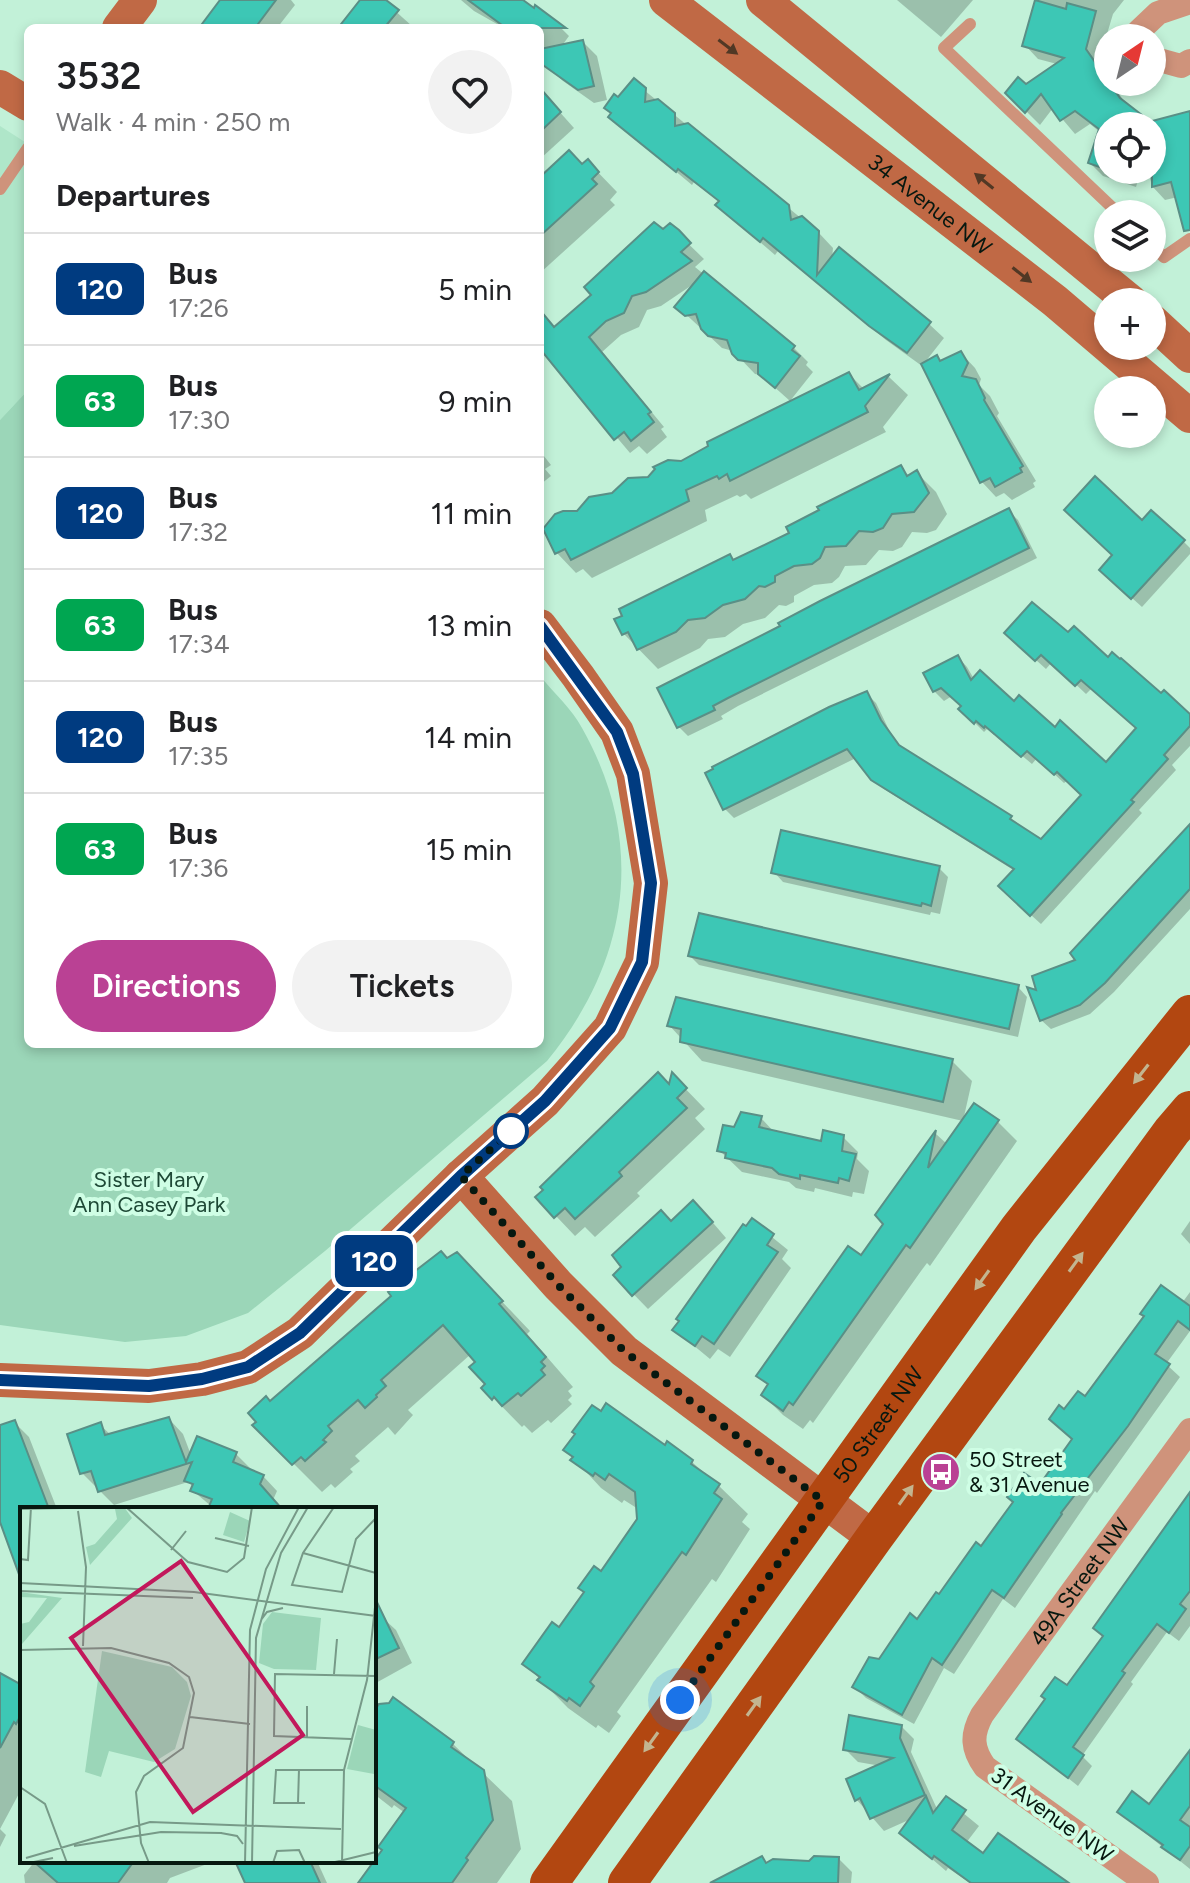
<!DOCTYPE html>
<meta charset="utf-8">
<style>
body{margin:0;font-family:Figtree,sans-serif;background:#f2f2f2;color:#202124;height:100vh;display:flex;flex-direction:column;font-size:30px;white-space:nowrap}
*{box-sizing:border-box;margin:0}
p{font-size:26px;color:#757577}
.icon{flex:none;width:44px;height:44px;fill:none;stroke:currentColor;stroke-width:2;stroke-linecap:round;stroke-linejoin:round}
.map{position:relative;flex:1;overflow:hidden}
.side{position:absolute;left:24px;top:24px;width:520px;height:1024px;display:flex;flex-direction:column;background:#fff;border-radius:12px;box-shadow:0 4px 12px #0003}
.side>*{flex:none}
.badge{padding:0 16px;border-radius:12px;font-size:28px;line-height:52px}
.needle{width:52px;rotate:35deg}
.tools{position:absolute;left:1094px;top:24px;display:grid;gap:16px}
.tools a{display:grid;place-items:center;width:72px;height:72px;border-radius:50%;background:#fff;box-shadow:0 4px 12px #0003;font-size:40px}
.you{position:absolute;width:40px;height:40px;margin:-20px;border:6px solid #fff;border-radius:50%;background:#1a73e8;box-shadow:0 0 0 12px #1a73e833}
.map>.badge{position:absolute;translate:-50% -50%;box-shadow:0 0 0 4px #fff}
h2{padding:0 32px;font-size:30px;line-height:72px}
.round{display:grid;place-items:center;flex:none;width:84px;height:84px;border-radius:42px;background:#f2f2f2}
.overview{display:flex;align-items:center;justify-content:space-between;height:136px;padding:0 32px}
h1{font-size:38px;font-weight:600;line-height:60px}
.cta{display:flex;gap:16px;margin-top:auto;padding:16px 32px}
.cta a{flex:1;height:92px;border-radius:48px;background:#ba4194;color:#fff;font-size:32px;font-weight:600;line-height:92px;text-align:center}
.cta a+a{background:#f2f2f2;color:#202124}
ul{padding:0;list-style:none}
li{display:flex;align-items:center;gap:24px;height:112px;padding:0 32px;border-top:2px solid #e0e0e0}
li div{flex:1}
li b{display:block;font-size:30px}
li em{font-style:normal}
li .badge{min-width:88px;font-weight:700;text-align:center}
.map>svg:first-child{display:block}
.built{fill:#afe6c9}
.green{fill:#9bd6b8}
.shadow{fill:#0003}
.building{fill:#3dc7b5;stroke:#5a8f86;stroke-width:2}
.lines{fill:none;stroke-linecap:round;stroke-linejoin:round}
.lane{stroke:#cf937b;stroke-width:12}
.street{stroke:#cf937b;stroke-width:24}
.secondary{stroke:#c06945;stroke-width:34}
.primary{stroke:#b24711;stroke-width:38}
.oneway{fill:#513825}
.oneway2{fill:#c3b590}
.line-casing{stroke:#fff;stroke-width:18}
.line{stroke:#003b80;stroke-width:12}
.walk{stroke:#071810;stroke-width:8;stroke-dasharray:0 14.4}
.stop-dot{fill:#fff;stroke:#003b80;stroke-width:4}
.labels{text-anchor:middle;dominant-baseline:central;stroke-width:8;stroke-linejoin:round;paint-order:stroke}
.street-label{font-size:22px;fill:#071810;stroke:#cffee5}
.park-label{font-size:22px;fill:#1e4936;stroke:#cffee5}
.poi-label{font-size:22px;fill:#071810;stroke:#cffee5;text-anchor:start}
.inset-road{fill:none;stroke:#779a88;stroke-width:2}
.view{fill:#c2185b;fill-opacity:0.15;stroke:#c2185b;stroke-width:4}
.inset-edge{fill:none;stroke:#071810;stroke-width:4}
</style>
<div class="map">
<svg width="1190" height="1883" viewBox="0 0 1190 1883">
<rect width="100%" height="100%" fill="#c2f1d8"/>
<polygon class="built" points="0,126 28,144 28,390 0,420"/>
<path class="green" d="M28 390V1044H540V676C554 693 572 709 582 728 647 843 629 961 547 1061L325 1251 248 1313 186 1336 125 1342 0 1325V420Z"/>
<g class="shadow">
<polygon points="223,0 291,0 295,5 277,28 202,28"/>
<polygon points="361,0 383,0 412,26 410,28 341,28"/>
<polygon points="461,0 520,0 555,22 569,36 561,47 583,42 597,56 607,100 594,103 563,81 540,60 540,28 504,28 474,11"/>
<polygon points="897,0 973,0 941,37"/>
<polygon points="1038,0 1124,0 1113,14 1098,64 1108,82 1111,82 1128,107 1150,123 1190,113 1190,225 1178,197 1165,200 1152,186 1148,170 1152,170 1152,126 1108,126 1108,170 1141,170 1136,187 1103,176 1090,163 1100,132 1090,124 1075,134 1053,108 1040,125 1008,93 1026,86 1057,64 1038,59 1025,45"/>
<polygon points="540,90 574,128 540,159"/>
<polygon points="644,90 818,232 833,248 832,259 929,324 944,338 922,366 886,340 778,251 775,255 733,219 720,202 694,182 692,185 611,117 618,99"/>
<polygon points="588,162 617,192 610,200 615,205 540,273 540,178 583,166"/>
<polygon points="670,226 704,259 695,267 794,348 808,362 806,365 813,372 790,401 761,375 755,374 733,351 722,348 677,306 695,283 661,306 647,310 639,327 621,335 602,352 664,427 661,429 667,437 647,454 639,446 630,453 540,346 540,330 554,329"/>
<polygon points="961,353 975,368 981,379 979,385 990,396 999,413 997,416 1036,481 1033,483 1035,487 1012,500 1004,493 996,497 982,482 924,365 942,363"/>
<polygon points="849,374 864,389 889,377 908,395 883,427 886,432 751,499 746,494 740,497 737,495 705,510 707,521 592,578 583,569 576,573 557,553 578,513 613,495 621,484 632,479 648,479"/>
<polygon points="540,451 551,465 545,469 551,476 541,484"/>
<polygon points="901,468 909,477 917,473 936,492 947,514 936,530 927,533 912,532 902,547 893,551 879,550 866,565 845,566 839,577 832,583 814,585 794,596 794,602 786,606 779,605 765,618 743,624 725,637 708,639 700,648 658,669 624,634 617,620 730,556 735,562 791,534"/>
<polygon points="1009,511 1018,520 1037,558 738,706 721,716 723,719 688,736 679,727"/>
<polygon points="1142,523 1183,541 1190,548 1190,554 1142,607 1111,579"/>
<polygon points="1068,635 1190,717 1190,746 1172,765 1176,770 1139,810 1142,813 1041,924 1010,896 1015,871 884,789 856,758 734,818 725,809 866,693 876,703 890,732 903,750 1011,818 1041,842 1084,795 1068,780 1064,783 1037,758 1032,764 996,734 994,735 987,729 984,732 961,709 963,707 952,696 944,701 934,691 958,657 967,667 974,679 1106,765 1138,729 1092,688 1086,694 1052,662 1046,669 1016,642"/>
<polygon points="1190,826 1190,909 1114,992 1090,1014 1051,1029 1041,1020 1039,992 1078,960"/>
<polygon points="939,868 948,877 940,914 931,912 930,915 783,882 774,872"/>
<polygon points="690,956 1018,987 1027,997 1018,1037 699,965"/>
<polygon points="669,1025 952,1061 972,1081 963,1121 702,1061"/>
<polygon points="673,1076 705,1109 695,1118 705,1129 637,1193 640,1196 595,1237 585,1227 575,1236 538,1197 670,1087"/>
<polygon points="761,1118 774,1132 822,1143 843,1137 858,1152 857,1159 869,1171 864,1194 853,1192 852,1197 815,1188 814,1192 796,1188 789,1182 742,1172 719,1150 736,1129"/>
<polygon points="998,1122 1017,1141 930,1266 927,1263 921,1271 813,1423 810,1420 803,1429 783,1415 763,1395 769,1387 758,1375 861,1258 886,1224 878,1215 936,1134 947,1144"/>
<polygon points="708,1217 726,1238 648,1309 615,1275 671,1223"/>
<polygon points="752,1221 788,1250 782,1259 791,1268 730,1357 718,1349 710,1359 675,1330"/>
<polygon points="1190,1221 1190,1244 1181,1234"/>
<polygon points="457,1254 530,1331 527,1334 573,1387 568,1391 572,1396 568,1400 572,1404 551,1423 548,1420 532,1433 524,1425 522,1427 484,1388 488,1385 478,1362 471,1354 408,1410 413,1415 395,1435 388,1427 355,1456 360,1461 350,1469 353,1472 335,1488 331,1484 322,1492 255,1425 271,1403"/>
<polygon points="1190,1292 1190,1331 1166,1364 1180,1377 1097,1493 1095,1491 1015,1608 1003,1599 954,1674 944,1668 914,1724 866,1698 855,1687 1041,1487 1074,1440 1064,1412 1085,1399 1182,1303"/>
<polygon points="169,1419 183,1434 191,1455 236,1454 251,1469 250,1471 263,1476 277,1491 273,1500 281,1509 210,1509 211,1506 192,1490 194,1487 188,1482 114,1505 82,1473 100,1425 111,1435"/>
<polygon points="14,1422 29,1437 57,1509 22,1509 22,1576 0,1515 0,1427"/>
<polygon points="665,1448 692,1462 719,1486 748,1514 742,1522 750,1529 716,1582 712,1579 617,1712 621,1716 609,1733 598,1725 596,1728 568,1708 525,1664 559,1630 639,1519 638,1503 635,1507 624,1500 622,1503 601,1488 566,1450"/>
<polygon points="1190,1497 1190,1626 1179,1641 1167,1632 1131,1682 1133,1684 1082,1756 1092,1766 1078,1786 1019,1739 1068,1688 1104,1637"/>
<polygon points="374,1610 396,1630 412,1663 374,1684"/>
<polygon points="0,1675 22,1687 22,1788 0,1829 6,1835 0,1847"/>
<polygon points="393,1700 453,1744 512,1801 521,1849 497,1883 360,1883 384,1850 405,1813 394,1805 392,1808 374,1794 374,1714"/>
<polygon points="901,1726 914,1739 911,1752 938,1811 946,1799 979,1826 966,1843 984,1856 1066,1883 970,1883 948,1868 946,1871 902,1833 911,1819 884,1831 857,1800 881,1766 858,1762 845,1749"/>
<polygon points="1190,1753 1190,1869 1119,1812 1150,1807"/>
<polygon points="762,1858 768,1864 839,1859 852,1872 851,1883 739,1883"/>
<polygon points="35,1861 215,1861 170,1878 167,1883 25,1883 24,1875"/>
<polygon points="246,1861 317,1861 327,1883 247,1883"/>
</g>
<g class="building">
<polygon points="220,0 276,0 255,28 199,28"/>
<polygon points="360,0 386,0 399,10 384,28 338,28"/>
<polygon points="468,0 523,0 534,8 535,5 566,28 506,28"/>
<polygon points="1035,0 1066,9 1067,3 1096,11 1086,49 1120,98 1142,115 1138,126 1108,126 1108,170 1088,163 1099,129 1075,111 1060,121 1041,94 1025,113 1005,93 1018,77 1026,84 1064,58 1022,46"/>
<polygon points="583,40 594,86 578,90 540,63 540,49"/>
<polygon points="634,78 646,88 645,102 658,99 675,113 675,126 688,123 789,205 791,220 802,216 819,231 817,275 839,247 931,322 907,353 869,326 763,238 760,242 715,205 719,201 678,169 676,172 608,117 611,113 604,108 614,94 618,97"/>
<polygon points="540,88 561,112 540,132"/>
<polygon points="1190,111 1190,230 1184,231 1171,182 1152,187 1152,121"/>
<polygon points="569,150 582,164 588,159 599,172 592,179 597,184 540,236 540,177"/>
<polygon points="654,222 663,229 670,223 679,230 691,243 681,252 692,261 646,292 632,296 624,313 606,321 589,337 651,412 648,414 654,422 631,441 624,432 614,440 540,349 540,310 554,327 591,295 584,287"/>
<polygon points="704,271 795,346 792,350 800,356 775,388 758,374 758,363 738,360 732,354 727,340 708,336 701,329 696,314 685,316 674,307"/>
<polygon points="961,351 968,363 962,376 976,379 985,398 984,400 1023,466 1020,468 1022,472 995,487 990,478 980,483 921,364 937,355 940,361"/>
<polygon points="849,372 859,390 890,374 865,406 868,412 730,481 727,474 719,479 717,476 686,490 689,501 571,560 565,549 555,554 543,529 555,514 563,511 577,511 589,497 612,493 628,478 648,477 655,469 653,467 668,460 681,461 708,446 707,442"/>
<polygon points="901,465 907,476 917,470 929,493 914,512 892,514 883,528 873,532 859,531 846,546 825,547 820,558 812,564 794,566 775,576 775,582 765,587 759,586 745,599 723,605 705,618 688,620 676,632 637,650 628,632 622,635 614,619 622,616 619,609 730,554 733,560 789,533 786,527 819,510 817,507"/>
<polygon points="1095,476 1142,520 1151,510 1185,540 1131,599 1099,570 1112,555 1064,510"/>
<polygon points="1009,508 1029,548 728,698 713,706 715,710 677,728 657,688 780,626 778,623 820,601"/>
<polygon points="1032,602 1068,632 1074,626 1108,657 1112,652 1120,659 1121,658 1161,693 1164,690 1190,714 1190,726 1164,755 1168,759 1131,800 1134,802 1030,916 998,886 1014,869 871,780 847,749 723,810 705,773 713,769 712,767 829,707 867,691 881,720 899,745 1012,816 1010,819 1041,839 1081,795 1057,772 1054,775 1027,751 1021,757 985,726 984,728 976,721 974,724 958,709 961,706 941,688 933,692 923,673 958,655 971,680 980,670 1014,701 1019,695 1055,727 1060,720 1106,762 1136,728 1081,680 1075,686 1041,655 1035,661 1004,633"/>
<polygon points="1190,824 1190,889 1105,983 1080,1005 1040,1021 1027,987 1036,990 1032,976 1075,960 1070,953"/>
<polygon points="781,830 940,866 931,906 922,903 921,906 771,873"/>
<polygon points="699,913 1019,985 1009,1029 688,956"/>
<polygon points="676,997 953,1059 943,1102 680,1042 681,1029 667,1026"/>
<polygon points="658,1072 669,1084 672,1072 687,1088 677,1098 687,1108 619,1172 622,1176 575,1219 565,1208 554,1218 535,1197 543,1190 540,1187"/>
<polygon points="974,1103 999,1120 910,1248 906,1245 793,1405 789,1402 783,1411 761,1395 768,1384 756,1376 848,1246 861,1255 883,1224 875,1215 936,1130 928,1168"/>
<polygon points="741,1112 762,1116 759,1127 821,1141 823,1130 844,1135 842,1151 856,1154 849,1181 839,1178 838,1183 800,1175 800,1179 779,1174 772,1168 725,1158 726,1153 717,1151 723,1125 734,1127"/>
<polygon points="693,1200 713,1222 632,1296 613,1275 621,1267 612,1255 661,1210 671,1221"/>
<polygon points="752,1218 774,1234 767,1245 778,1252 714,1344 702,1336 695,1346 672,1330 679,1321 676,1319 743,1224 746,1226"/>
<polygon points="441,1251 447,1258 457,1252 503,1301 499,1304 546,1357 541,1362 545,1366 541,1370 545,1375 521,1396 518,1393 502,1406 494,1397 492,1400 481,1388 485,1384 469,1367 475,1362 443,1325 381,1380 386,1386 376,1395 377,1397 365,1408 358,1400 328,1426 332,1431 323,1440 326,1442 305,1461 301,1457 292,1465 252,1425 256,1422 248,1413 266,1396 270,1401 391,1296 388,1292"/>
<polygon points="1161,1285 1190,1306 1190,1330 1178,1321 1155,1354 1170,1364 1128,1426 1061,1513 1062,1514 1004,1598 992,1590 942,1665 932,1658 902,1715 852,1687 869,1657 879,1659 910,1613 917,1619 936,1592 939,1594 976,1542 981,1546 1013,1502 1007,1497 1024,1473 1040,1484 1072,1439 1049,1419 1059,1405 1064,1409 1078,1391 1085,1396 1144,1316 1140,1314"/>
<polygon points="606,1403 665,1445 667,1441 693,1460 691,1464 720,1484 714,1493 722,1499 686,1555 682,1552 590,1682 594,1686 580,1706 569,1698 567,1701 537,1680 540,1677 522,1664 552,1622 559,1627 584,1592 578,1588 594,1566 601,1571 637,1519 635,1492 609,1474 605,1480 595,1473 593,1476 570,1460 573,1457 563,1450 575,1434 572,1432 592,1405 601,1411"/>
<polygon points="169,1417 186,1462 197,1436 237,1452 233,1462 264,1475 260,1484 282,1509 208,1509 212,1499 190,1491 193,1484 184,1481 192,1462 98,1492 91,1471 80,1474 67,1434 101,1422 105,1435"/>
<polygon points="15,1420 49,1509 22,1509 22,1576 20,1577 0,1522 0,1425"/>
<polygon points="1190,1492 1190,1591 1180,1604 1186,1609 1169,1633 1157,1624 1122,1671 1125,1673 1073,1747 1084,1755 1068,1778 1016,1739 1045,1699 1041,1696 1055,1677 1067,1685 1103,1636 1093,1628"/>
<polygon points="374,1596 399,1648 374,1660"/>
<polygon points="0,1673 22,1685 22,1713 16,1724 14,1722 0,1748"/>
<polygon points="393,1697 454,1742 451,1747 484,1770 493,1820 466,1858 468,1860 452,1883 358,1883 382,1850 378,1847 406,1808 374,1785 374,1711 379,1704 389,1703"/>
<polygon points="849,1715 902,1725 900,1738 925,1795 870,1819 860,1798 855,1801 846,1779 893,1758 843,1750"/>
<polygon points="1190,1750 1190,1806 1180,1820 1190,1827 1190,1846 1180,1860 1161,1847 1163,1845 1117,1812 1132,1791 1149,1804"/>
<polygon points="926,1796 933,1813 946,1796 966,1810 952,1830 983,1853 998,1833 1069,1883 971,1883 934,1856 932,1859 899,1833"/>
<polygon points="762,1856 766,1863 773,1859 809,1861 814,1856 839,1857 838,1883 710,1883"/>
<polygon points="33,1861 134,1861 118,1883 58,1883"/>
<polygon points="235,1861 310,1861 320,1883 245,1883"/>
</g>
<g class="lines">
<g class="lane">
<polyline points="970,24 944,48 1119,214"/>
<polyline points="0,189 28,148"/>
<polyline points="1152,246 1164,257 1190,239"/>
</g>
<g class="street">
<polyline points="1140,38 1139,31 1158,13 1190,2"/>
<polyline points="1152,58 1181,66 1190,61"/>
<path id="s1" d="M1147 1883 985 1767C972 1749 971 1735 982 1715L1190 1430"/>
</g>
<g class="secondary">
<path id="s2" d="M666 0 1055 301 1190 416"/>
<polyline points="763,0 1131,302"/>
<polyline points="119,28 140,0"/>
<polyline points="0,87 28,104"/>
<polyline points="1152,321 1190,356"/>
<polyline points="461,1176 558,1285 624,1351 874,1538"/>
<polyline points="0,1380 149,1386 202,1379 248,1367 300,1333 461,1176 545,1101 610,1028 642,962 651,883 633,774 617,732 578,676 540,626"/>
</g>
<g class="primary">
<path id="s3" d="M549 1883 1019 1228 1190 1014"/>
<polyline points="627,1883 874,1538 1172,1131 1190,1110"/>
</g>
</g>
<defs><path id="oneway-solid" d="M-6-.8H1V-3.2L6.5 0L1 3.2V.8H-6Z" transform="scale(2)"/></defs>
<g class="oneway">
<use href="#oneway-solid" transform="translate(728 47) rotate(37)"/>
<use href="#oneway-solid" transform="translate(984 181) rotate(-141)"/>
<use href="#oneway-solid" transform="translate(1022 275) rotate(38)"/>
</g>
<g class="oneway2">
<use href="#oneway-solid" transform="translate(1141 1074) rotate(128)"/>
<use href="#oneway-solid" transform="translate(1076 1262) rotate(-54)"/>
<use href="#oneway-solid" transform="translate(982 1280) rotate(126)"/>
<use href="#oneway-solid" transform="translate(906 1495) rotate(-54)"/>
<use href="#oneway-solid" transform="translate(754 1706) rotate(-54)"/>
<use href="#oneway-solid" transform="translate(651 1742) rotate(126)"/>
</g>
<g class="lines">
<defs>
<polyline id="line" points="0,1380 149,1386 202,1379 248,1367 300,1333 461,1176 545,1101 610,1028 642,962 651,883 633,774 617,732 540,626"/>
</defs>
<use href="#line" class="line-casing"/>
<use href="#line" class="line"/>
<polyline class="walk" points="511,1131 461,1176 558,1285 624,1351 823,1501 680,1700"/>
</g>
<defs>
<symbol id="bus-disc" viewBox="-11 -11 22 22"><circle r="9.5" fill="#ba4194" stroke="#cffee5"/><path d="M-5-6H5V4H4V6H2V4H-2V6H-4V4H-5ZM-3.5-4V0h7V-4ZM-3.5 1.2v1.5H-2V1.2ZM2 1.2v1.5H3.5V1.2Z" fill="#fff"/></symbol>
</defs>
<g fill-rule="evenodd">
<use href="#bus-disc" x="919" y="1450" width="44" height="44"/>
</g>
<circle class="stop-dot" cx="511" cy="1131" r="16"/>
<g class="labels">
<g class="street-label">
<text stroke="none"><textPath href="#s2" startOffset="334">34 Avenue NW</textPath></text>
<text stroke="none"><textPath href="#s3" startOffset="564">50 Street NW</textPath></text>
<text stroke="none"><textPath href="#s1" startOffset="420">49A Street NW</textPath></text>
<text transform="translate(1052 1815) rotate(36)">31 Avenue NW</text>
</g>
<g class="park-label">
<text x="149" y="1179">Sister Mary<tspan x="149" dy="25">Ann Casey Park</tspan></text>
</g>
<g class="poi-label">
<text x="969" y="1459">50 Street<tspan x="969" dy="25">&amp; 31 Avenue</tspan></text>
</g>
</g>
<g transform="translate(20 1507)">
<rect width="356" height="356" fill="#c2f1d8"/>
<path d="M104 0 112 11 70 58 66 40 75 37 97 12 95 2ZM210 5 230 14 224 35 203 28ZM0 85 42 91 2 137 0 117 9 115 27 91 0 90ZM252 105 301 111 296 163 254 162 239 156 243 117ZM82 144 152 160 167 175 171 189 155 242 134 255 89 244 81 270 65 265ZM338 218 356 223V278L354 267 327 262Z" fill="#9bd6b8"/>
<path class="inset-road" d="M106 0 168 55 207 65 224 51 232 0M314 0 283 46 272 78 322 85 336 32 356 11M0 2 91 0M58 4 66 60 63 139M195 31 229 39M151 43 166 24M283 46 356 66M0 52 8 53 11 0M0 76 174 85 356 109M0 84 173 91M241 113 247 105 263 101M0 143 91 141 149 156 169 170 174 186 163 241 124 269 116 285 121 336 129 356M314 167 317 132M170 210 230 217M287 231V199M331 232 254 229 255 167 356 169M0 280 25 297 47 356M278 296 279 262M285 296H254L256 263H324M201 326 217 329 223 337M54 339 141 325 202 326M6 351 130 315 321 322M9 356 33 351M225 356 230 123 246 62 279 0M232 356 236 131 261 46 288 0M253 356 257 344 279 343 285 356M311 356 356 345M322 356 324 263 347 173 356 91"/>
<path class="view" d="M161 54 283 228 173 305 51 131Z"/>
<rect width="356" height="356" class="inset-edge"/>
</g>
</svg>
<div class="tools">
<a><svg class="needle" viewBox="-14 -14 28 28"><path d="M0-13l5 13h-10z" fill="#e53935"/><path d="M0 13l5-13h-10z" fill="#757577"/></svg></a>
<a><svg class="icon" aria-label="locate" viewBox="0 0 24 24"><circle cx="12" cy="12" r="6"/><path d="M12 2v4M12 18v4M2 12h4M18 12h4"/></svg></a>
<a><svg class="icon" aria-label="layers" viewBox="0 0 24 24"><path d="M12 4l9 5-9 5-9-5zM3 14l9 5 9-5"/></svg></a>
<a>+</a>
<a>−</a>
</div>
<div class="you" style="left:680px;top:1700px"></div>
<b class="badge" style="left:374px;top:1261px;background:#003b80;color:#fff">120</b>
<section class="side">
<div class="overview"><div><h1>3532</h1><p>Walk · 4 min · 250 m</p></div><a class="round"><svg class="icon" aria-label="heart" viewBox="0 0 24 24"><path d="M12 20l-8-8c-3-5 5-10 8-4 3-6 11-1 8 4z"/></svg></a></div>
<h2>Departures</h2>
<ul>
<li><span class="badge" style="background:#003b80;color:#fff">120</span><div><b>Bus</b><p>17:26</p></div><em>5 min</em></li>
<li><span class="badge" style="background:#00a651;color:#fff">63</span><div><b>Bus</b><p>17:30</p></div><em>9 min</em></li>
<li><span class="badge" style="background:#003b80;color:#fff">120</span><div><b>Bus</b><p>17:32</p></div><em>11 min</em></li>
<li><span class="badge" style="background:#00a651;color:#fff">63</span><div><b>Bus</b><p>17:34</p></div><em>13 min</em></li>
<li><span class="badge" style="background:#003b80;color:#fff">120</span><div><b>Bus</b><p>17:35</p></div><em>14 min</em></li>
<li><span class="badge" style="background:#00a651;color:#fff">63</span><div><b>Bus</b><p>17:36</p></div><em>15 min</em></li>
</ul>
<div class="cta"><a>Directions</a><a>Tickets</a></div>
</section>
</div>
